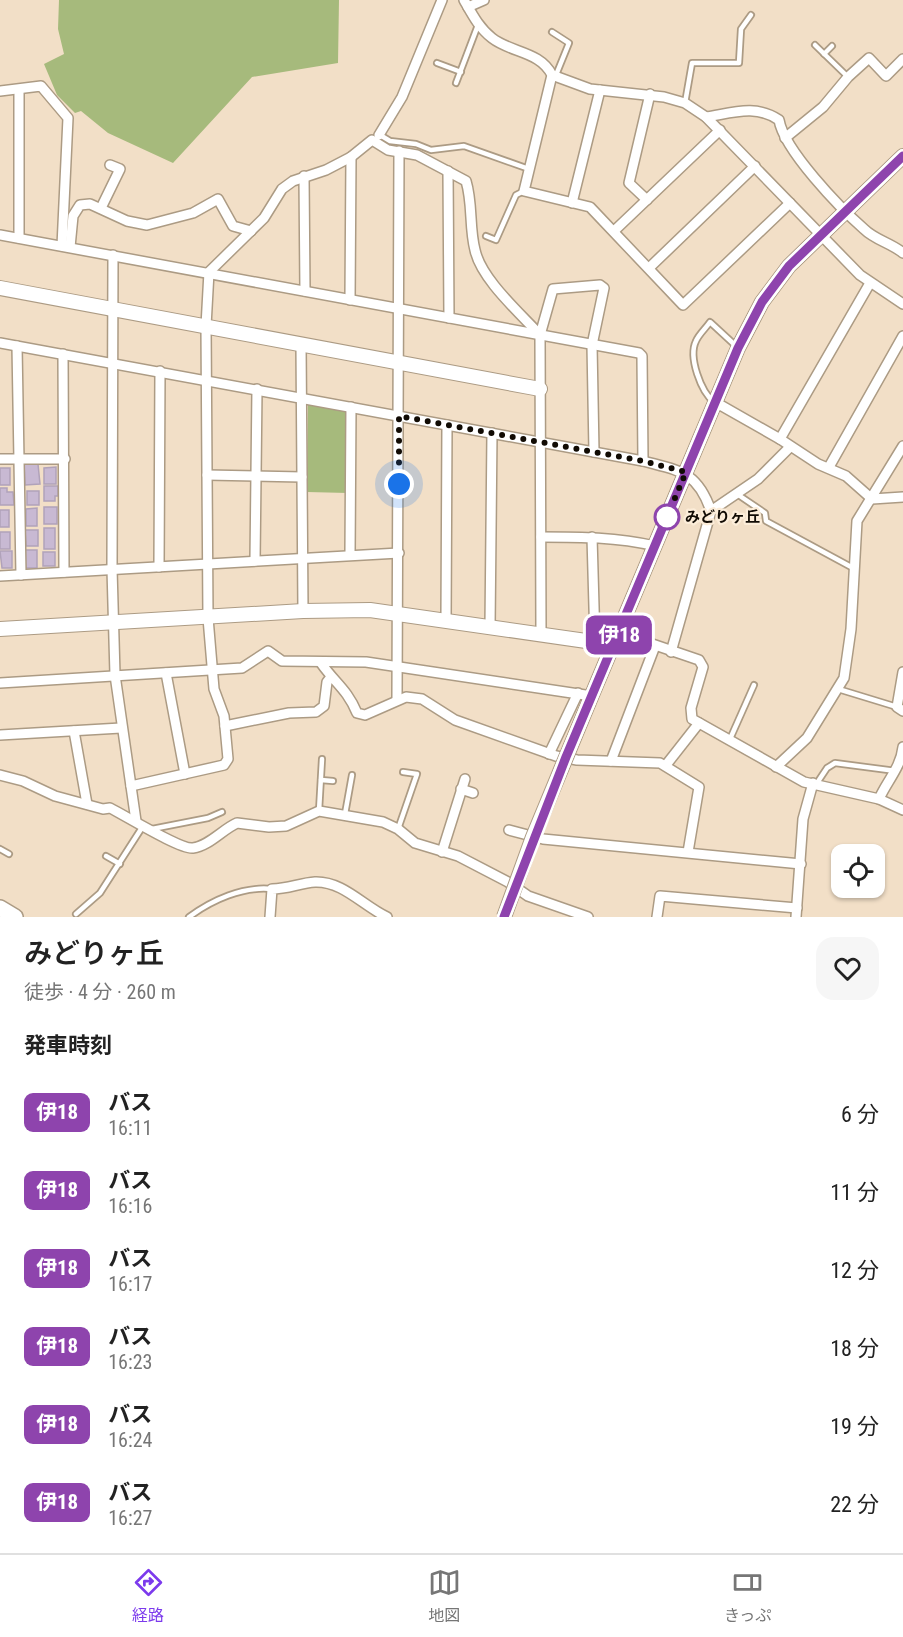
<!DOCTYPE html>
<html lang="ja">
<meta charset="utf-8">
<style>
body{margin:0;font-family:"Roboto Condensed","Noto Sans JP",sans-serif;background:#f6f6f6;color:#222;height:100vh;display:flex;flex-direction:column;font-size:22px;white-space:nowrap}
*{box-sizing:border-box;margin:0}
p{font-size:20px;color:#767676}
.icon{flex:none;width:33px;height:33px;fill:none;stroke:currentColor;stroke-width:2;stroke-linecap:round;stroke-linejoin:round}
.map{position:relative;height:917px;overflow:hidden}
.details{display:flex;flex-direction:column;background:#fff;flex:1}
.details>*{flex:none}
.badge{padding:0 12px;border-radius:9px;font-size:21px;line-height:39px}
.buttons{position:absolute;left:831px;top:844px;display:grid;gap:12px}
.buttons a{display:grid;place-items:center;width:54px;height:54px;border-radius:12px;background:#fff;box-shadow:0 2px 4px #0004;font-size:30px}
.you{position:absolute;width:30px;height:30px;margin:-15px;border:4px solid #fff;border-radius:50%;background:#1a73e8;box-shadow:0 0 0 9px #1a73e833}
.map>.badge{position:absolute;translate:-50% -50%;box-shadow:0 0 0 3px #fff}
h2{padding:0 24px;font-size:22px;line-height:54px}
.round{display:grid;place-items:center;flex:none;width:63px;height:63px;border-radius:18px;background:#f6f6f6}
.overview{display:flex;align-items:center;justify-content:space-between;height:102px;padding:0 24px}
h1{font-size:28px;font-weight:600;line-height:45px}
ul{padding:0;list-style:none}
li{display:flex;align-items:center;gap:18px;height:78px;padding:0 24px}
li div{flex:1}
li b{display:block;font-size:22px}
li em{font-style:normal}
li .badge{min-width:66px;font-weight:700;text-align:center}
.tabs{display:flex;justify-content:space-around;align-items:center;height:84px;border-top:2px solid #e0e0e0;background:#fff;font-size:16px;color:#767676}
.tabs a{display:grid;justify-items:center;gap:3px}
.tabs .on{color:#7c3aed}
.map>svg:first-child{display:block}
.green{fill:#a6ba7c}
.building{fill:#c8b9d3;stroke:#b0a2ba;stroke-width:1.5}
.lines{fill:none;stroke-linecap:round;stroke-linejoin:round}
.lane-casing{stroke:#ac9b84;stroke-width:8}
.street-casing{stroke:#ac9b84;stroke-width:12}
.secondary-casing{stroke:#ac9b84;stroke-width:16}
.primary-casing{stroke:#ac9b84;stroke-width:18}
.lane{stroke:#fff;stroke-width:4.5}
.street{stroke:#fff;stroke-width:9}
.secondary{stroke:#fff;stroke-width:14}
.primary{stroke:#fff;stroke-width:15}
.secondary-bridge-casing{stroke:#ac9b84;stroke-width:16;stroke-linecap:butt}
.secondary-bridge{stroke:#fff;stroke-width:14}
.line-casing{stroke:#fff;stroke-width:14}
.line{stroke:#8e44ad;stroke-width:9}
.walk{stroke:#110b04;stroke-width:6;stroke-dasharray:0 10.8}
.stop-dot{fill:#fff;stroke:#8e44ad;stroke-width:3}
.labels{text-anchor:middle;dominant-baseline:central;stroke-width:4.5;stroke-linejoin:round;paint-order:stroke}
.stop-label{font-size:15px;font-weight:bold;fill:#110b04;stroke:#fcedd9;text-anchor:start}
</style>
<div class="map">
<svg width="903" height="917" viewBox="0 0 903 917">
<rect width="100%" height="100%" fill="#f2dfc7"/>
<g class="green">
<polygon points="59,0 339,0 338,63 252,77 173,163 108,133 81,111 75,113 57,95 44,64 64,54 58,29"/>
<polygon points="308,404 344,409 346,412 348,493 307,492"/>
</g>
<g class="building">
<polygon points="24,464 38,464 40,484 25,485"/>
<polygon points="56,467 56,484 44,484 44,468"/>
<rect x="0" y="468" width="10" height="17"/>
<polygon points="44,486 58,486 58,496 55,496 55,501 44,501"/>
<polygon points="0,488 7,488 7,492 13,492 14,505 0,505"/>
<rect x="27" y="491" width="12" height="14"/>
<rect x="44" y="507" width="13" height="17"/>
<polygon points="37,508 37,526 26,526 26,509"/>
<rect x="0" y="510" width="9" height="17"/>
<rect x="44" y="528" width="11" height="21"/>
<polygon points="25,530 38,530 38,546 26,546"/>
<rect x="0" y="532" width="10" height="17"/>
<rect x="25" y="550" width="12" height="18"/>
<polygon points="0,551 12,551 12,568 2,568"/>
<rect x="43" y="552" width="12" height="14"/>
</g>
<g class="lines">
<defs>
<g id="lane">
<polyline points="552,32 569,43 556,75"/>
<polyline points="815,45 848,77"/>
<polyline points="824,54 832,46"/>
<polyline points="437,63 461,72"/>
<polyline points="456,83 478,25"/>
<polyline points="685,103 692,63 739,63 741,29 751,15"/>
<polyline points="380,135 390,141 416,144 431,150 464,146 529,169"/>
<polyline points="486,236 496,240 516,195 524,191"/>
<path d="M714 402C701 392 688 357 696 341 699 334 706 328 710 322L736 346"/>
<polyline points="737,494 765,513 766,521 853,568"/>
<polyline points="838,689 897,707"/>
<polyline points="730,739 754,685"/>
<polyline points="321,780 333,781"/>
<polyline points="817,783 827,768 835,763 896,771"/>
<polyline points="319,811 322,759"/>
<polyline points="345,814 352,775"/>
<polyline points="152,829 208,818 222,812"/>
<polyline points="398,829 417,774 403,772"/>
<polyline points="0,849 9,854"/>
<polyline points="106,856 120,864"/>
<polyline points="76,914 100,893 143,826"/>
<path d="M189 917C212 900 243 886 272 889"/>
</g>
<g id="street">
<path d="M464 0C472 14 479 28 492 38 511 53 540 51 552 75L524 191 590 207 683 305 790 203"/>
<polyline points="468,7 484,0"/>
<polyline points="552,75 590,89 664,97 685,103 706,117 860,275 903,304"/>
<polyline points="0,91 41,86 68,118 62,246"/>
<path d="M706 117C732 113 756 104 779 120 784 150 840 208 864 229 875 240 891 243 903 253"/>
<polyline points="379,135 402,97 442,0"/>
<polyline points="785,138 823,107 848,77 869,58 886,76 903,59"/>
<polyline points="448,171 449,318"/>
<polyline points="304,176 305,291"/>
<polyline points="647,200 629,183 650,94"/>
<polyline points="572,203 600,90"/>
<polyline points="101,208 120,169 110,165"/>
<polyline points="614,231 720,130"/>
<polyline points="0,235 639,353 642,356 643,461"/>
<polyline points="19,238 19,90"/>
<polyline points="70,247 73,216 80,205 90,204 127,221 147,225 193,213 218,199 233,226 251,231"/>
<polyline points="113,255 112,569 115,675 136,821"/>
<polyline points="649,268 755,166"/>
<polyline points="350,300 351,157"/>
<path d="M0 343 643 461C680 471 697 471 711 511L671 652"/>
<polyline points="301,344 303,611"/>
<polyline points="17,346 21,575"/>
<polyline points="63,354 64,572"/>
<polyline points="715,402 780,439 818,464 846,476 872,499 903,497"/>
<polyline points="780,439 870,283"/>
<polyline points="0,459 65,459"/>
<polyline points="829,467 903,336"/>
<polyline points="207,475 302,477"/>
<polyline points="711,511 758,479 790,447"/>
<path d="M541 537C580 537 617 537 655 546"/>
<polyline points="592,537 595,642"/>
<polyline points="350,555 351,407"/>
<polyline points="255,561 257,389"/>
<polyline points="159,567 160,371"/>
<polyline points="0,576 399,553"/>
<polyline points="446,620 447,425"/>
<polyline points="490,627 492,433"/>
<polyline points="620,633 699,660 703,667 691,708 692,719 804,782 879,799 903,810"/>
<polyline points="541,634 540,335 553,289 600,285 604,288 592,345 594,452"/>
<path d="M321 663C335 683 347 689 357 713L365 715 406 697 422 699 455 720 556 756 577 760 660 763 699 787 688 852"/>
<polyline points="903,672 897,707 903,711"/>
<polyline points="166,673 185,774"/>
<polyline points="0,683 242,668 268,651 282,661 366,662 592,696"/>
<polyline points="397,700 399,151"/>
<polyline points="225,726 289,713 316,712 324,706 327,682 331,677"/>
<polyline points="74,731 87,804"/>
<polyline points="0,735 121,728"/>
<polyline points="549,754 578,693"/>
<polyline points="611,761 655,646"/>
<polyline points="666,765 699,723"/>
<polyline points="776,767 807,738 844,678 851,629 857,521 903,446"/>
<path d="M0 775 23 781 55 796 103 809 110 808C126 816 181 850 193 848 209 846 223 829 237 823L269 827 286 826 319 811 383 822 398 829 415 843 458 856 508 882 528 896 588 917"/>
<path d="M131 786 224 765 228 759 224 716 214 689 208 618 206 326 209 272 264 218 282 189 293 181 326 170 351 157 372 140 388 150 417 155 466 181C473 204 469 227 475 250 481 279 520 313 540 335"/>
<polyline points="461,789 473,793"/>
<path d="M879 799C887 781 901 767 903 747"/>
<polyline points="509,830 543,839 801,864"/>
<polyline points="442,852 465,779"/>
<path d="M270 917 272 889C288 889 300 883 315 882 343 881 363 906 387 917"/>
<polyline points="657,917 660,896 797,908"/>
<polyline points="796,917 803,819 813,783"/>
</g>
<g id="secondary">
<polyline points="0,288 540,389"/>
<polyline points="0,629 303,611 370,610 614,645"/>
<polyline points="589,702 738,348 762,302 789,266 903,156"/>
</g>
<polyline id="primary" points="0,908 15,917"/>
</defs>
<use href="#lane" class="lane-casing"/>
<use href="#street" class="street-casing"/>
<use href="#secondary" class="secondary-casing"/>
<use href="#primary" class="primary-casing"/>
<use href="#lane" class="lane"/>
<use href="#street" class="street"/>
<use href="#secondary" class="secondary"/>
<use href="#primary" class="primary"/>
<defs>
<polyline id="secondary-bridge" points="504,917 533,837 589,702"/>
</defs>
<use href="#secondary-bridge" class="secondary-bridge-casing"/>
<use href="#secondary-bridge" class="secondary-bridge"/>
</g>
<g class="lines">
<defs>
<polyline id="line" points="504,917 566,757 738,348 762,302 789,266 903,156"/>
</defs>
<use href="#line" class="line-casing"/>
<use href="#line" class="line"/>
<polyline class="walk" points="399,484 399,416 643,461 686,472 667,517"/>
</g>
<circle class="stop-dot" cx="667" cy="517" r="12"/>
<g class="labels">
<g class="stop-label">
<text x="685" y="517">みどりヶ丘</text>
</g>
</g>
</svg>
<div class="buttons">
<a><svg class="icon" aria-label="locate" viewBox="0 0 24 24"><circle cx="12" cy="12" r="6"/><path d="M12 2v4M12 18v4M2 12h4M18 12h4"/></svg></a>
</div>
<div class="you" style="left:399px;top:484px"></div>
<b class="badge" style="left:619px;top:635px;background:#8e44ad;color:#fff">伊18</b>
</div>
<section class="details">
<div class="overview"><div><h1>みどりヶ丘</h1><p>徒歩 · 4 分 · 260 m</p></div><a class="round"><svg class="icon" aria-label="heart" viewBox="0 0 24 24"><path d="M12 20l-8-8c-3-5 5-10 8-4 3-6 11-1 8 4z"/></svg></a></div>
<h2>発車時刻</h2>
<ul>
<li><span class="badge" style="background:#8e44ad;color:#fff">伊18</span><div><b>バス</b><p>16:11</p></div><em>6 分</em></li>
<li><span class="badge" style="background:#8e44ad;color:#fff">伊18</span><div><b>バス</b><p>16:16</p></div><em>11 分</em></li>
<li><span class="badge" style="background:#8e44ad;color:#fff">伊18</span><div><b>バス</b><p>16:17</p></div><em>12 分</em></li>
<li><span class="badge" style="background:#8e44ad;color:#fff">伊18</span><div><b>バス</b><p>16:23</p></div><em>18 分</em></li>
<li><span class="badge" style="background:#8e44ad;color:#fff">伊18</span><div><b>バス</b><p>16:24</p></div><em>19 分</em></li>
<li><span class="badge" style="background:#8e44ad;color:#fff">伊18</span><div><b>バス</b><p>16:27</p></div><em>22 分</em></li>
</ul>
</section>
<nav class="tabs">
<a class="on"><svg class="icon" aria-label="directions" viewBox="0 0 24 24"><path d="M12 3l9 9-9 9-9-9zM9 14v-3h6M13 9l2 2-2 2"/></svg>経路</a>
<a><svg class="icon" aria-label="map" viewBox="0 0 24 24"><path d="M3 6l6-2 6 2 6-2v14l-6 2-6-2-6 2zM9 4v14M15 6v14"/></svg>地図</a>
<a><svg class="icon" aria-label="tickets" viewBox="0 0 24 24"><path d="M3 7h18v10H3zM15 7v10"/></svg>きっぷ</a>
</nav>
